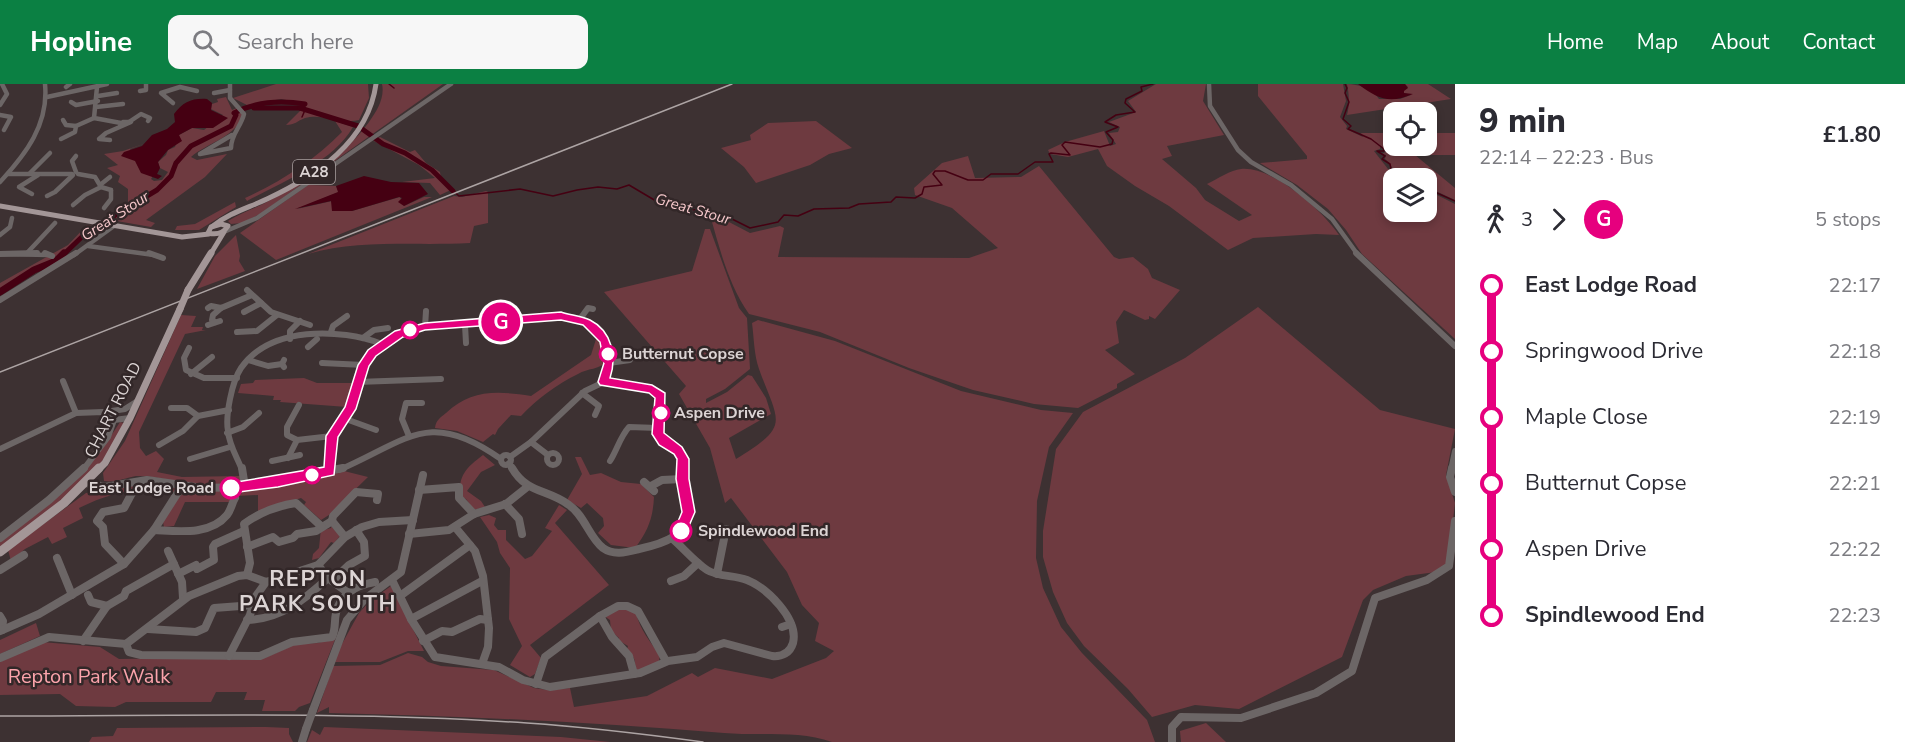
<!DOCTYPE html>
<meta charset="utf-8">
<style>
body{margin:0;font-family:"Nunito Sans",sans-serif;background:#f7f7f7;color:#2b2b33;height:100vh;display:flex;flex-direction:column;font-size:22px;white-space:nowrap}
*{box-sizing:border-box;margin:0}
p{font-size:20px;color:#7c7c81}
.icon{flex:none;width:33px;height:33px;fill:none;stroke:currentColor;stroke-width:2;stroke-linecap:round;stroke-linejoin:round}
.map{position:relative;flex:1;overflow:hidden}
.details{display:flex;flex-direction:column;background:#fff;width:450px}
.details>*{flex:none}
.badge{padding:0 12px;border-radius:20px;font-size:21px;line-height:39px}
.controls{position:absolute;left:1383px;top:18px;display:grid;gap:12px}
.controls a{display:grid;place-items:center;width:54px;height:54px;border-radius:12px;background:#fff;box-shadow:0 3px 9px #0003;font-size:30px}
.map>.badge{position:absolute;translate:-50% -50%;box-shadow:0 0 0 3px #fff}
.legs{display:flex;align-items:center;gap:9px;height:66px;padding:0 24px;font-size:20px}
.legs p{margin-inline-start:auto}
.headline{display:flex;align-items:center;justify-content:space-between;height:102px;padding:0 24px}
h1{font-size:33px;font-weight:800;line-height:45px}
ul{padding:0 24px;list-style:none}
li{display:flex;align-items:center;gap:21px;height:66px;font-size:22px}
li i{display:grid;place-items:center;width:9px;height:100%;margin:0 8px;background:currentColor}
li i::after{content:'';width:15px;height:15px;margin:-8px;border:4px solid;border-radius:50%;background:#fff}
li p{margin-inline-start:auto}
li:first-child i{background:linear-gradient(#0000 50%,currentColor 0)}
li:last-child i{background:linear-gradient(currentColor 50%,#0000 0)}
header{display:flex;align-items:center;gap:36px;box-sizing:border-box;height:84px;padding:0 30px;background:#0b8043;color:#fff}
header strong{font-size:28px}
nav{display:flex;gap:33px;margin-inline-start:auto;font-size:21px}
.search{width:420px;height:54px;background:#f7f7f7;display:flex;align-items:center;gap:15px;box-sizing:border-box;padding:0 21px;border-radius:12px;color:#7c7c81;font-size:22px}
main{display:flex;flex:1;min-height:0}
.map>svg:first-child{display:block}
.green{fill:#6e3a40}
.water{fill:#450012}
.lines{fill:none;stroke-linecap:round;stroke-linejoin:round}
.stream{stroke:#450012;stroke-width:1.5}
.river-far1{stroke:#450012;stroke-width:5}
.river{stroke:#450012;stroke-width:7}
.minor-far2{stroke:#6c6666;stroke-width:4.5}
.minor-far1{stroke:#6c6666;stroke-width:6}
.minor{stroke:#6c6666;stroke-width:8}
.major-far2{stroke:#a39697;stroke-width:5}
.major-far1{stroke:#a39697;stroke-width:7}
.major{stroke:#a39697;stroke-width:9}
.rail{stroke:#ada4a4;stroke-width:1.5}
.minor-bridge{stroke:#6c6666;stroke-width:8}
.major-bridge{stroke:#a39697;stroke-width:7}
.line-1{fill:#e6007e;stroke:#fff;stroke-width:1.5}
.stop-1-dot{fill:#fff;stroke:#e6007e;stroke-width:3}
.labels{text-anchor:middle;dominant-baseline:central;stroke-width:5;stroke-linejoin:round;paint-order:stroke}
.shield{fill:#322728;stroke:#a9a0a0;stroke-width:1.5}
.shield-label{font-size:15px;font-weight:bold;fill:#dcd4d4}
.far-water-label{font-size:15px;font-style:italic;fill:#f6c8cb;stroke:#322728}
.stop-label{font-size:16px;font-weight:bold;fill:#dcd4d4;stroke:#322728;text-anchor:start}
.street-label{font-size:16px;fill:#dcd4d4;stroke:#322728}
.near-park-label{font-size:20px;fill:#fca4ac;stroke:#322728}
.district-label{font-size:22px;font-weight:bold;letter-spacing:1.5px;fill:#dcd4d4;stroke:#322728}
</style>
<header>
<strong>Hopline</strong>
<div class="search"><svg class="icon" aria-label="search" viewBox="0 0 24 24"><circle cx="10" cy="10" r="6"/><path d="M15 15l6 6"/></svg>Search here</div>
<nav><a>Home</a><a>Map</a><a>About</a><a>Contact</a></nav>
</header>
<main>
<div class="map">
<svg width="1455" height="658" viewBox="0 0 1455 658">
<rect width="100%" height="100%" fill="#3d3132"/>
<g class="green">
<path d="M276 0H368L369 14 359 36C342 40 322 29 305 34 297 37 295 41 286 41L307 20 281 15 247 21 233 14Z"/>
<path d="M382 0H443L260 130 242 139 231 140 228 137C239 130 250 126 261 121 302 100 342 75 369 38 377 27 385 14 382 0Z"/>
<path d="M1156 0H1206L1203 17 1224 51 1167 62 1172 72 1162 75 1196 104 1205 116 1239 137 1252 131 1207 100C1217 95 1231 86 1241 85 1273 82 1323 127 1339 151L1316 150 1253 154 1228 166 1169 122 1135 102 1107 82 1098 65 1068 73 1050 70 1048 66 1065 58 1104 47 1110 62 1116 60 1109 49 1118 48 1120 43 1109 38 1136 28 1128 17Z"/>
<path d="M1258 0H1343L1346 17 1340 33 1347 42 1346 45 1363 53 1361 49H1393L1394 62H1426L1427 49H1455V71H1415L1455 104V116L1427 103 1426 94C1418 94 1403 92 1396 87 1390 83 1391 79 1385 75L1386 71 1382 70 1387 67 1380 62V65L1374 67 1388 85 1409 94H1394V128H1426L1427 106 1455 120V255L1362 170 1346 146 1328 125 1297 101 1260 79 1307 75V72L1258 12Z"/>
<path d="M1347 0C1358 0 1373 5 1379 15H1400L1411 11 1404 9 1403 7 1408 3 1405 0H1428L1451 15 1347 31C1350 20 1349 10 1347 0Z"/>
<path d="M226 13 232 26 237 24 243 29C238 53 208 58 191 73L197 76 227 70 205 93 146 136 155 139 151 143 111 136 128 119V105L118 98 120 92 107 84 118 81 104 70 123 67 146 59 130 65 139 82 153 92 151 95 154 97 162 96 168 88 160 84 158 78 166 71 168 66 175 63 179 51 192 44 204 46 223 31 211 25 212 20 218 18 217 15Z"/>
<path d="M335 37 353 43C332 79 282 98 247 117L245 114C280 98 315 76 342 48Z"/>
<polygon points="816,37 852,64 829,70 810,81 756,99 744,83 721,64 751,56 750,51 768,39"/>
<polygon points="380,53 410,68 415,66 426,79 440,88 441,94 453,105 440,111 430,99 402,98 435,94 419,81 374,57"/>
<path d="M968 72 975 94 1021 93 1039 82 1114 173 1119 175 1133 173 1148 185 1152 194 1180 206 1155 235 1149 232V235L1145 236 1124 226 1116 238 1119 259 1105 266 1135 290 1117 300V304L1078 324 1034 320 973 306 909 284 820 248 749 230C730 203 721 170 712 138L713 135 729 138 750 149 780 142 784 144 778 173 969 174 998 164 952 124 915 111 914 104 942 79Z"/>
<polygon points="308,101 336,102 339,108 297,125 332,117 352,127 400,113 404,122 424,113 432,113 276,176 240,149"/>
<path d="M486 107 488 108V139L474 142 470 159C417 162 360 155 308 170L454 112 462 113Z"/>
<polygon points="235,118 236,123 199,146 175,146 177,142 195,140"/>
<polygon points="87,141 95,143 83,149 55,176 30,186 12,201 0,207 0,199 68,161"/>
<path d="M705 145H710L739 224 747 234 750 285 725 305 706 315V319L727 308 748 291 752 292 766 314 771 330 729 354 736 375C791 341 779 340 759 285 754 271 754 254 752 239L758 236 835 257 961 307 1041 326 1073 329 1049 363 1037 417 1036 474 1043 504 1061 543 1082 569 1147 636 1155 658H832C799 646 759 652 724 649 592 638 461 632 329 629V623L317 629 333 582 380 581 408 569 422 573 428 578 441 582 494 586 534 604 548 606 570 604 574 623 647 612 692 589 698 593 715 584 772 595 826 574 834 567 815 557 819 539 802 521 787 488 731 414 725 419 710 364 679 310 686 302 604 208 692 187Z"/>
<polygon points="236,151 240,172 239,177 245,187 197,205 215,172"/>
<polygon points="1258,223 1380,326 1455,345 1446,391 1455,419 1448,480 1436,488 1406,492 1373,506 1363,516 1342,573 1239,625 1195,621 1152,633 1128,605 1084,562 1067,539 1053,508 1043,473 1043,447 1056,365 1083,328 1185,274"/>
<path d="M181 231 196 232 191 243H203L202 246H206L185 250 139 348 140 364 146 372 156 367 164 375 157 388 182 393 240 392 242 397C229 409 182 398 164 395 155 393 145 392 136 392 125 394 115 399 104 397L103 389 125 357Z"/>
<path d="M597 252 605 265 607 277C599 286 588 284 578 290 557 300 536 316 521 332L511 331 498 345 495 351 493 350 483 358 457 347 435 344C436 336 440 334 446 329 470 307 493 306 531 312L591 271Z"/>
<polygon points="304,294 317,299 355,299 347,323 280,318 281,316 273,316 274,312 238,309 241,300 253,299 255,296"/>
<polygon points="120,338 124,339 110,367 91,392 0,465 0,457 63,408 109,355"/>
<path d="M483 371 495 381 481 388 467 407 481 417 485 423 474 426 466 415 461 413C457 392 467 383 483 371Z"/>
<path d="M575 373H581L590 391 601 389 621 398 641 400 654 413C653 434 648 447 635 464L611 461 598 449 604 442 603 434 587 419 581 424 567 416 582 390Z"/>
<path d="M344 387 368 393 329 431 321 436 304 421 306 418 301 414 258 428V411L235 412 230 418H185L174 442 164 443 163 438C174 422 179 403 200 406Z"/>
<path d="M145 399 177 404 174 409C142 400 109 409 79 424L83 434 63 444 67 453 52 460 48 453 25 465 11 477 8 466 86 409Z"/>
<polygon points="559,421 567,426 555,439 609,501 530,561 541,574 535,590 530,593 510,581 522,562 509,535 510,484 500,469 497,458 480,433 489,431 496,434 494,441 498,446 506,446 506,456 525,475 532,472 552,447 545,444"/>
<polygon points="331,442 340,452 334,459 331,458 319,474 312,476 313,470 319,464 321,444 324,446 331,444"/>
<polygon points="391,502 424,567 408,567 380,578 332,578 359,529 370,517"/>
<path d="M622 523 636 529C640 546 650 557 660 572L658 581 641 587 636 586C634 573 636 576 627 565L628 562 618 556 619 554 611 547 610 536 604 532Z"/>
<polygon points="36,539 40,552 0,570 0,556"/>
<polygon points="336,553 310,619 299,623 295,627 262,627 265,616 244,616 247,608 216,608 211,618 126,618 115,623 76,622 60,610 0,611 0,578 42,558 100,563 119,575 256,573 274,570 295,560 318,559"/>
<polygon points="1206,639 1226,658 1181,658 1180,647"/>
<polygon points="266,643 289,644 289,650 293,658 89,658 92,653 113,652 117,644"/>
<polygon points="324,643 561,653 610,658 307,658 312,646 320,651"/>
</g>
<g class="water">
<path d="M1358 0H1405L1408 4 1404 7V9L1413 10C1389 20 1378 15 1358 0Z"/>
<path d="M207 15 212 19 211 26 228 34 213 44H192L179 51 182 57 168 66 158 78 160 84 157 90 162 92 158 95 141 89 135 77 121 72 124 68 142 62 152 51 167 45 175 38 174 30C183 18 192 14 207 15Z"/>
<polygon points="364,92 391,98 419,99 428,110 404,122 398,118 402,114 399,113 352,127 332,127 331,117 295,125 338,108 336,102"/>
</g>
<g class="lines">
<g class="stream">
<polyline points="389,0 394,4"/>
<polyline points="1345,0 1347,4 1345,9 1349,18 1343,35 1351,42 1348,45 1371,55 1384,65 1384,67 1377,67 1385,72 1382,75 1390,80 1391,85 1414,94"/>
<polyline points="302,25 305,26 302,33"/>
<polyline points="1426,104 1455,117"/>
<polyline points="453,107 459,112 520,105 553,112 577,106 598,103 617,105 629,101 656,117 730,134 750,144 778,138 784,131 798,132 814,125 849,124 859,120 891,118 896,113 915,114 922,110 924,103 942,101 933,90 935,87 945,87 968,96 983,96 991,90 1018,90 1035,78 1053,78 1049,70 1051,69 1070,71 1062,61 1065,58 1100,63 1112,60 1113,56 1106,48 1118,43 1105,38 1116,31 1135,28 1125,19 1126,15 1142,7 1141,3 1153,0"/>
</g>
<g class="river-far1">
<polyline points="254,24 300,24"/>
<path d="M63 171 87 148 157 106 171 92 176 79 191 62 231 42 236 31 234 29C257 17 280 16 305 20L300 24 358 42 383 60 405 69 432 86 453 107"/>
</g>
<polyline class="river" points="0,208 34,186 56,177 64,169"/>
<g class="minor-far2">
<path d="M230 0V14L244 30C241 43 231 50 231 64L200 70 232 51"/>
<polyline points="1209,0 1210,22 1238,66 1251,78 1291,101 1332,135 1358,171"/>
<polyline points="66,3 70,0"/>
<polyline points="97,3 94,34 121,39"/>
<polyline points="140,7 146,6 146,0"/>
<polyline points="214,9 230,6"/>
<polyline points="98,12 117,9"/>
<polyline points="47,13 107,0"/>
<polyline points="71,18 76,21 98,17"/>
<polyline points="173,19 161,9 180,3 197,7"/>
<polyline points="0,21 7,10 2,0"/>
<polyline points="96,23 123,20"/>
<polyline points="0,31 11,33 4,46"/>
<polyline points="63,36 66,41 76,42"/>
<polyline points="129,38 141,30 150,34 148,37"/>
<polyline points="61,55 75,48 76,42 94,34"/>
<polyline points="110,56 99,55 106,49 131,38 123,38 120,42"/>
<polyline points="76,72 72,77 76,88"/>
<polyline points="30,89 50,69"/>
<polyline points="8,90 72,90"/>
<polyline points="78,90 95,93 101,103 111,106"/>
<path d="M0 98C26 70 49 40 45 0"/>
<polyline points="100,101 110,93"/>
<polyline points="32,110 19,103 38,91"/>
<polyline points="47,112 55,108 73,91"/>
<polyline points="73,121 85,111 101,103"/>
<polyline points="104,124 111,115 111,106"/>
<polyline points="226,147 257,134 451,0"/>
<polyline points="0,151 10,143 12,134"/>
<polyline points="88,162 154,171"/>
<polyline points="27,169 55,139"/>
<polyline points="0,170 49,171"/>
<polyline points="74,171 114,142"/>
</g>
<g class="minor-far1">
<polyline points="45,169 52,172"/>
<polyline points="149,169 163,174"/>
<polyline points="1356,169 1455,262"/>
<polyline points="0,170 37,169"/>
<polyline points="247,206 271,228 310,241"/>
<polyline points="0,216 76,169"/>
<polyline points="208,224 211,222 221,224 252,211"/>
<polyline points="244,228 261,219"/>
<polyline points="580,235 588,224 593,225"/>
<polyline points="215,238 212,236 213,231 221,224"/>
<polyline points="208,241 220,237"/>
<polyline points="465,241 466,259"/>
<polyline points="425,243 426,227"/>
<polyline points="237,248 257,247 277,231"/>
<polyline points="331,248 333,242 347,232"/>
<polyline points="363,254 374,246 388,244"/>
<polyline points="290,255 290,247 300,237"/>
<polyline points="308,263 317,255"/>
<polyline points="189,264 184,274 186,286 204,294 237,294"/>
<polyline points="248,276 268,282 282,280"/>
<polyline points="284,276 282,280 284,283"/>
<polyline points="322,279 364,281"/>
<polyline points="609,279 630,276 632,271 628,268"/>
<polyline points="191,290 212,273"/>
<polyline points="63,297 76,329"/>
<polyline points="357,298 441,295"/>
<polyline points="582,309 599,322 595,331"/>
<polyline points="299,321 287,343 287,351 297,356 332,352"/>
<polyline points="171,324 187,324 198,332"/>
<polyline points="105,328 125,325 136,318"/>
<polyline points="343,334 376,346"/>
<polyline points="227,349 243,343 259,329"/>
<polyline points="409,352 402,335 406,319 422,319"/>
<polyline points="531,358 548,371"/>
<polyline points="159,361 183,347 198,332 229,326"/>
<polyline points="0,365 76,329 103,328 114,336 130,334"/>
<circle cx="553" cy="375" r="6"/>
<circle cx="506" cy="376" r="5"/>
<path d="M510 373 531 358 585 307 604 298 652 305C669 316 660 333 658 349L681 371 683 386"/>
<polyline points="288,374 297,356"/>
<polyline points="190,375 230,363"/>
<polyline points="272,377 300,371"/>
<path d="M610 377C617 366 620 353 629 343L658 344"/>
<polyline points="509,379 513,386"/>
<polyline points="83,386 108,353 114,336"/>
<path d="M242 386C237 373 229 361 228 347 226 337 228 325 230 315 232 305 235 293 241 284 270 242 340 244 382 260"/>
<path d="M330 386C330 374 329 361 333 349 336 339 346 332 350 323 362 301 359 279 380 262 413 237 456 241 495 238 530 236 572 221 600 250 612 264 609 282 604 298"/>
<path d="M339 386C408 356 429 324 501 375"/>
<polyline points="1451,386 1455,367"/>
</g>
<g class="minor">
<polyline points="242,384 245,403"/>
<path d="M512 384C527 410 548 405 569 421 585 432 589 453 603 464 614 472 627 468 639 465 662 460 693 451 689 421 687 408 682 398 684 384"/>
<polyline points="1452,384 1450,393 1455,408"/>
<polyline points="330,387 330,384"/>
<polyline points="644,398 654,407"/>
<polyline points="86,399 105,403 147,396 202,404 245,403 343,384"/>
<polyline points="651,402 662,396 682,395"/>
<polyline points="419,406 459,403 459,414 474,430"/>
<polyline points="505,420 519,435 522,450"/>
<polyline points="455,443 475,467 483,492 489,544 488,563 482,580"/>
<path d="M154 446C177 447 210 452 227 431 231 426 232 419 235 414"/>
<polyline points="409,450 449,446 474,430 506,420 526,404"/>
<polyline points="345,453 332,437 333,432 356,408 378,410 377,416"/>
<polyline points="0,454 49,416 84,384"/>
<polyline points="247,463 273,453 279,458 293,454 297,450 316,447 332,437"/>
<polyline points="168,467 182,498 183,514"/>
<polyline points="57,474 72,511"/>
<polyline points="124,480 105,460 103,443 97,437 103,428 124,424 132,409"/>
<polyline points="318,481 328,494 347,508"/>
<polyline points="0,486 24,471"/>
<polyline points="178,490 196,481 197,485 214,476 213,463 215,460 244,447"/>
<polyline points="717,490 726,445"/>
<path d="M247 491 250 479 244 440C260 428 277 422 296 419L321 442"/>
<path d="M392 496 411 535 435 573 499 583 523 596 550 603 640 589 668 577 697 573 712 563 724 559 772 572C782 573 790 569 793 559 799 535 767 504 747 496 735 491 718 493 707 486 695 478 684 465 673 455"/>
<polyline points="332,497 349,481 365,472 364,458 356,446"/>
<polyline points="671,497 684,492 698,479"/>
<polyline points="88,511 91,518 107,522"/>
<polyline points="400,512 470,461"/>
<polyline points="0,532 3,537 2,546"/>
<polyline points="411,535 482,497"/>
<path d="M247 536C281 535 304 516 328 494"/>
<polyline points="782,543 791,540"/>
<polyline points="148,545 196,548 205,544 214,524 254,521"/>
<polyline points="0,547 39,530 124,480 154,446 182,402"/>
<polyline points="83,557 107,522 124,512 126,507 174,480"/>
<polyline points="423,557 442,547 452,548 480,535 488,536"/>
<path d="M126 560 129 568 141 571 260 572 292 558 332 553C336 545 334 538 336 529 340 510 357 501 375 498"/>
<polyline points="229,572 250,531 256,512 266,498"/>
<polyline points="0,574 49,553 126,560 189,512 238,492 247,491 266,498 318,481 345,453 362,443 379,438 413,436"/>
<polyline points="634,590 629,572 612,553 600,532 618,522 627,522 638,527 666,577"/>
<polyline points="536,600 545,573 600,532"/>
<polyline points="313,626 347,536 365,515 401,488 423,391"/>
<polyline points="302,658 306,645"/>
<polyline points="1172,658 1172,643 1181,633 1241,634 1316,609 1352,587 1375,514 1427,496 1449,482 1455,437"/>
</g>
<g class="major-far2">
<polyline points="0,122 182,153 209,150"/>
<path d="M221 140 228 142C223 150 216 151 208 149L211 143Z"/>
<path d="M213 142C229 129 248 124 267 115 316 92 368 58 376 0"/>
<polyline points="210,171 224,148"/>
</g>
<g class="major-far1">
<polyline points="188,206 211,169"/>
<polyline points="98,386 105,379 130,334 180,225"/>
</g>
<polyline class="major" points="0,468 64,419 99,384"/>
<g class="rail">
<polyline points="0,288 732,0"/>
<path d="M0 632C176 632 352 627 527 639 586 643 644 650 703 658"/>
</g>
<polyline class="minor-bridge" points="306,645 313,626"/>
<polyline class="major-bridge" points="180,225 188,206"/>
</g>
<path class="line-1" d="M561 228C570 231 581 232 590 236 612 247 617 273 610 294L652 301 665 309 664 349 682 363 689 375V395L695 428 685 451H676L674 447 682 428 676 395 677 375 674 370 659 361 652 350 655 314 649 309 600 301 598 298 604 279 600 258 583 241 561 236 425 246 403 253 376 272 369 282 356 325 338 353 334 391 278 403 231 409 226 408 224 404 231 399 324 383 326 352 345 323 358 281 368 266 395 247 425 239Z"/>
<g class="stop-1-dot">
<circle cx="410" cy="246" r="8"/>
<circle cx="608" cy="270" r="8"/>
<circle cx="661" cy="329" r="8"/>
<circle cx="312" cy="391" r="8"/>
<circle cx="231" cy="404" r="10"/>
<circle cx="681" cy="447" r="10"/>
</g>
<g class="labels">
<rect class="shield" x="293" y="76" width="42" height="24" rx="4.5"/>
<g class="shield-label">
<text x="314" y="88">A28</text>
</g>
<g class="far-water-label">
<text transform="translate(693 125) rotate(16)">Great Stour</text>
<text transform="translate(115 132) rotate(-33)">Great Stour</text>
</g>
<g class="stop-label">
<text x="622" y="270">Butternut Copse</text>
<text x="674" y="329">Aspen Drive</text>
<text x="214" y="404" text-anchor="end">East Lodge Road</text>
<text x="698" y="447">Spindlewood End</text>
</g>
<g class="street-label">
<text transform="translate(113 326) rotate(-63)">CHART ROAD</text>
</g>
<g class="near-park-label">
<text x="89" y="592">Repton Park Walk</text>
</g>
<g class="district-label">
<text x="318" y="495">REPTON<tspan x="318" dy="25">PARK SOUTH</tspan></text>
</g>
</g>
</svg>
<div class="controls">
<a><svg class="icon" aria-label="locate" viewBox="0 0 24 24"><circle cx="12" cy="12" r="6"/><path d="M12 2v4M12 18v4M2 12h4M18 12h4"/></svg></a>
<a><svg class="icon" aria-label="layers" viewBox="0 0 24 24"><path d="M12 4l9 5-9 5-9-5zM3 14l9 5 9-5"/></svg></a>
</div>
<b class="badge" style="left:501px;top:238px;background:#e6007e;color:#fff">G</b>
</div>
<section class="details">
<div class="headline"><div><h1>9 min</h1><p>22:14 – 22:23 · Bus</p></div><b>£1.80</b></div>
<div class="legs"><svg class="icon" aria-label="walk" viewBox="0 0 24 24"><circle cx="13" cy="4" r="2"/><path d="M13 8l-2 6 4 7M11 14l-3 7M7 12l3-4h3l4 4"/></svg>3<svg class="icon" aria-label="forward" viewBox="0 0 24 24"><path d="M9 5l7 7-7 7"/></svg><b class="badge" style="background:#e6007e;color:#fff">G</b><p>5 stops</p></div>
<ul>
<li><i style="color:#e6007e"></i><b>East Lodge Road</b><p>22:17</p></li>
<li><i style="color:#e6007e"></i><span>Springwood Drive</span><p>22:18</p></li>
<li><i style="color:#e6007e"></i><span>Maple Close</span><p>22:19</p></li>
<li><i style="color:#e6007e"></i><span>Butternut Copse</span><p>22:21</p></li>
<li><i style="color:#e6007e"></i><span>Aspen Drive</span><p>22:22</p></li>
<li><i style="color:#e6007e"></i><b>Spindlewood End</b><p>22:23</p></li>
</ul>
</section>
</main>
